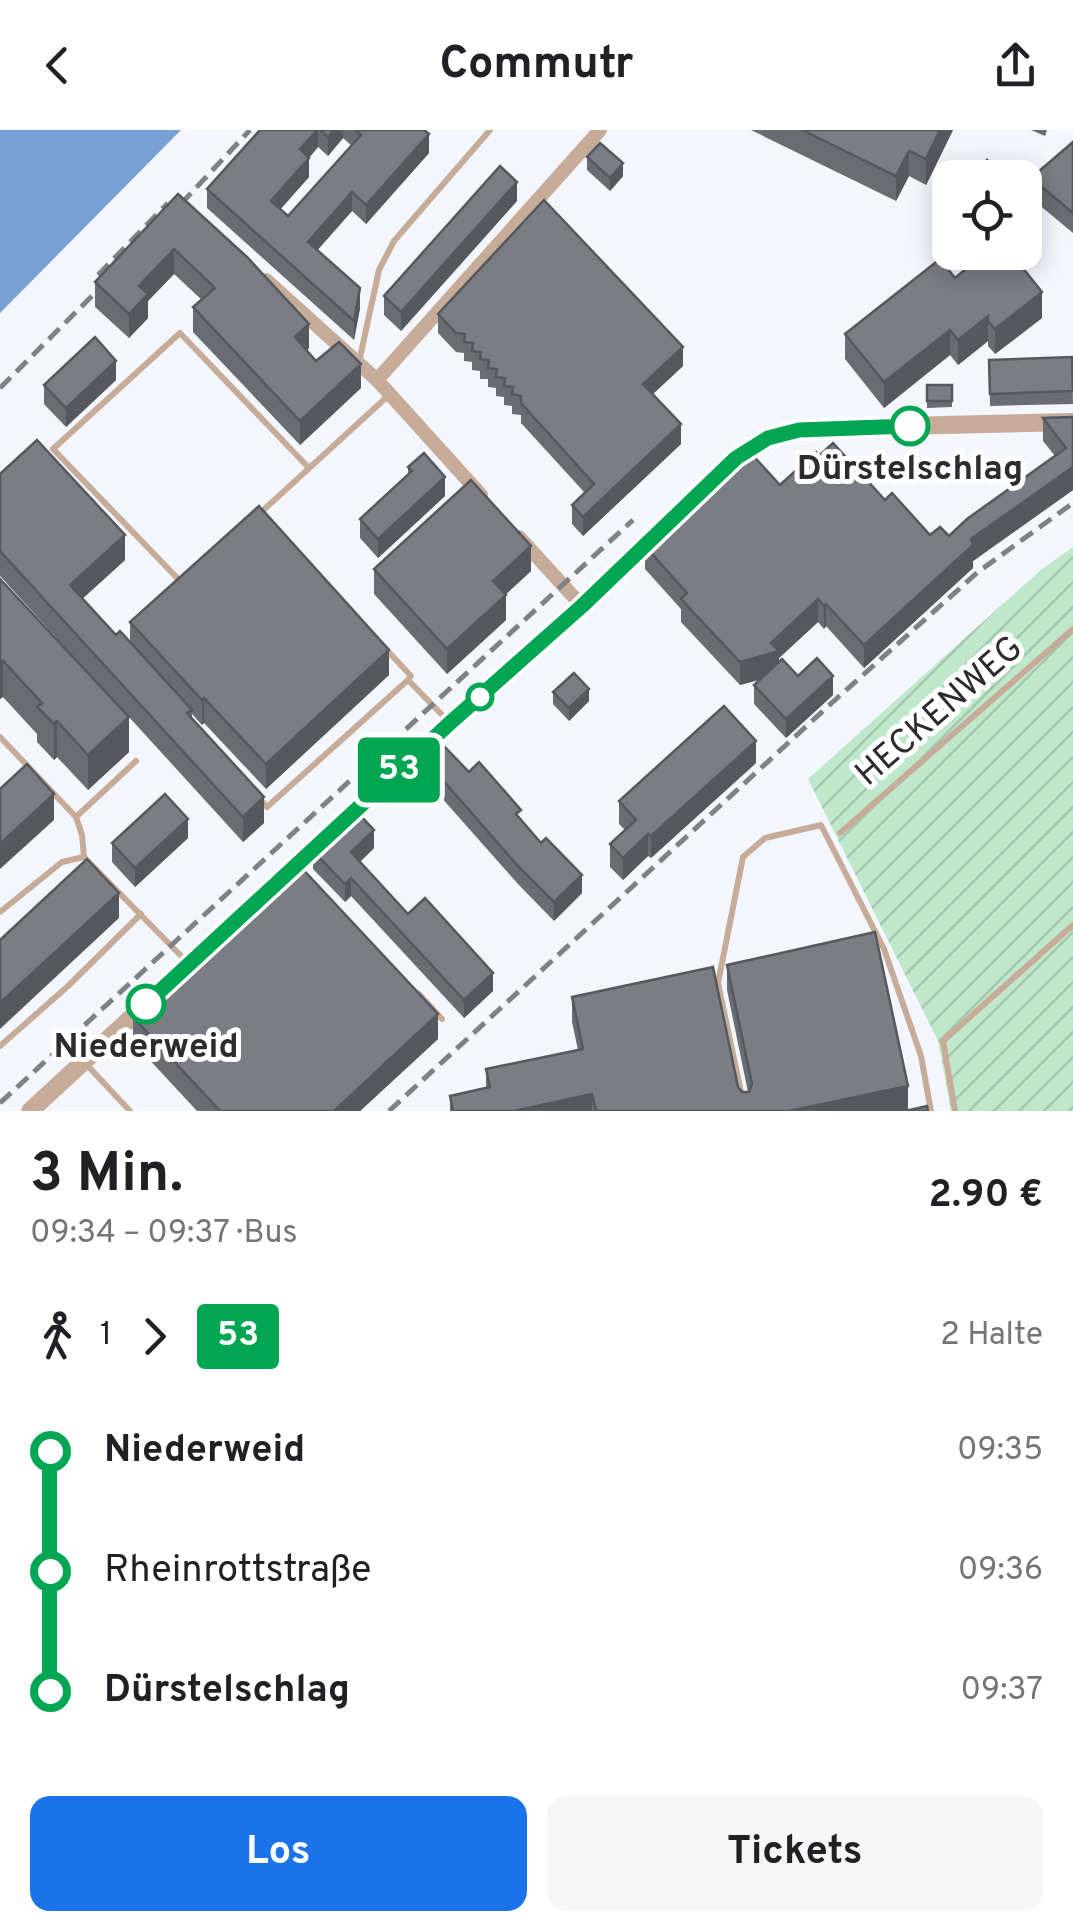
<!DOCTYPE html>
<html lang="de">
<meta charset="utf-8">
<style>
body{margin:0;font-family:Overpass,sans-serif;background:#f6f6f6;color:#202124;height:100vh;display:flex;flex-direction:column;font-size:38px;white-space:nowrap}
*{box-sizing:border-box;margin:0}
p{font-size:32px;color:#757577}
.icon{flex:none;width:55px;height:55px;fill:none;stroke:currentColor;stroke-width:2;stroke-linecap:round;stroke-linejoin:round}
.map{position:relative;height:981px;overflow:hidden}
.details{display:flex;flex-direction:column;background:#fff;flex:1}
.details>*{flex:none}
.badge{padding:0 20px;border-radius:8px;font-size:35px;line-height:65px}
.controls{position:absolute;left:932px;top:30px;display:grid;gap:20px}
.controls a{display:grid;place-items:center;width:110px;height:110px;border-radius:20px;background:#fff;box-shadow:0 5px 25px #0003;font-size:50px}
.map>.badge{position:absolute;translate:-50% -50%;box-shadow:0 0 0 5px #fff}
.legs{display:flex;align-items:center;gap:15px;height:110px;padding:0 30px;font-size:32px}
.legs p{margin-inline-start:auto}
.headline{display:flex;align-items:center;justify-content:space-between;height:170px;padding:0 30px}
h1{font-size:55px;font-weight:700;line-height:75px}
.primary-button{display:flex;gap:20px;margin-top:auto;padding:20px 30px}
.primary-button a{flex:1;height:115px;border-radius:20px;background:#1a73e8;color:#fff;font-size:40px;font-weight:700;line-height:115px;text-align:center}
.primary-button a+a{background:#f6f6f6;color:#202124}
ul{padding:0 30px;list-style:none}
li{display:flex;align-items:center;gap:35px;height:120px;font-size:38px}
li i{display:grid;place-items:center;width:15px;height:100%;margin:0 12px;background:currentColor}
li i::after{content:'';width:25px;height:25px;margin:-12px;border:8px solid;border-radius:50%;background:#fff}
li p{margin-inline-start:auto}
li:first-child i{background:linear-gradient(#0000 50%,currentColor 0)}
li:last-child i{background:linear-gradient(currentColor 50%,#0000 0)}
header{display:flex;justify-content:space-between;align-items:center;height:130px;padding:0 30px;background:#fff;font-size:45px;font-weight:700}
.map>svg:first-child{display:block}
.garden{fill:url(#garden-furrows)}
.water{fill:#77a0d6}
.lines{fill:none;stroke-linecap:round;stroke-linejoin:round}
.service{stroke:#c6ab98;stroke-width:6}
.minor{stroke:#c6ab98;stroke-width:14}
.tertiary{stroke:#c6ab98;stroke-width:18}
.rail{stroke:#7f8185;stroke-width:5;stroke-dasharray:15 8;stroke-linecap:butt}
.wall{fill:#696c71;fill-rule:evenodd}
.shaded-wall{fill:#55585c}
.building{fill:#7a7d83;stroke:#55585c;stroke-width:2.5}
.line-1-casing{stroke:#fff;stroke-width:22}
.line-1{stroke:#00a651;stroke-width:15}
.stop-1-dot{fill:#fff;stroke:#00a651;stroke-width:5}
.labels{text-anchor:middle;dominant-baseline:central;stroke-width:10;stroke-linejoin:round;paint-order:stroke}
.stop-label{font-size:35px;font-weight:bold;fill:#2b2c2f;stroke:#fff}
.street-label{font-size:35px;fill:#2b2c2f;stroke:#fff}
</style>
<header><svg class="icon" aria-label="back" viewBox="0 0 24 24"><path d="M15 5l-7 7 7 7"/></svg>Commutr<svg class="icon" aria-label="share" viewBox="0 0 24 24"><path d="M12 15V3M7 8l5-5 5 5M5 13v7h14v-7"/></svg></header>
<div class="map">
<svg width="1073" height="981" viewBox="0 0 1073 981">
<defs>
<pattern id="garden-furrows" width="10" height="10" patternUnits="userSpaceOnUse" patternTransform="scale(2.5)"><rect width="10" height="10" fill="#bfe8ca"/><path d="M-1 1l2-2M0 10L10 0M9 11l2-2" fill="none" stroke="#a4c7ae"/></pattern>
</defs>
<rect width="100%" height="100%" fill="#f3f6fd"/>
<polygon class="garden" points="1073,417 1073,981 951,981 938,911 808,649 1042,439"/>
<polygon class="water" points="0,0 181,0 0,183"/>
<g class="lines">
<g class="service">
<polyline points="359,232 379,140 394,111 490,0"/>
<polyline points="258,385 389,265"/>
<polyline points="182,453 53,319 180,203 308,337"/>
<polyline points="383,516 411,546 408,550 447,590"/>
<polyline points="0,607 76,687 82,705 84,727 188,833"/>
<polyline points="259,668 267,677 408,550"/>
<polyline points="76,687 136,631"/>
<polyline points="840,703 1073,499"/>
<polyline points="0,782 62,732 84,727"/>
<polyline points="419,864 442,889"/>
<polyline points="0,916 67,857 141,784"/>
<polyline points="86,934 130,981"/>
<polyline points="745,981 718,853 743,727 765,708 821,695 884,819 921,926 931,981"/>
<polyline points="955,981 943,911 1073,795"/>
</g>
<g class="minor">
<polyline points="266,150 377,250 481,365"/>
<polyline points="377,250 600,0"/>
<polyline points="519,407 582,476"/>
</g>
<path class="tertiary" d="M30 981 451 593 582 476 736 328C762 311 785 301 816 298L1073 292"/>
<g class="rail">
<polyline points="165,91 250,0"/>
<polyline points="98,145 168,73"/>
<polyline points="0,258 116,142"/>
<polyline points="0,973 633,390"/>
<polyline points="389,981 825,579 978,442 1073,373"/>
</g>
</g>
<g class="wall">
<path d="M260 0H424L429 23 366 94 352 81 317 120 360 178 354 210 207 78V59ZM343 8 352 16 288 86 280 79 309 47V28L318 17 328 26Z"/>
<polygon points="751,0 953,0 926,55 909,46 896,71"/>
<polygon points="1031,0 1047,0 1045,6"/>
<polygon points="1073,12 1073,103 1031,68 1031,48"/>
<polygon points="587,27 623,46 610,61 587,40"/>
<polygon points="178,64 309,218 307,220 316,231 361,258 300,315 193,202 193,177 202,170 174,144 148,171 148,188 129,208 95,177 95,152"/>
<polygon points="517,71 401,201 384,185 384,166"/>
<polygon points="955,148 1042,188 995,224 988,216 988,211 958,235 950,225 884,278 845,229 845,204"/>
<polygon points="438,184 683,236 653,264 681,314 583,406 572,394 572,375 585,363 521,293 521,285 512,284 512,276 504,275 504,267 496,266 496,258 488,257 488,249 480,249 480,241 472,240 472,232 464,231 464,223 456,222 438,203"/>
<polygon points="1072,227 1073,274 990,276 989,230"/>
<polygon points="116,250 66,297 44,274 44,255"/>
<polygon points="927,255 952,255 952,277 927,278"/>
<polygon points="1073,287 1073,360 973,431 973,438 864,538 826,496 824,499 818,492 779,528 779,532 798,546 833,565 786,608 754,574 754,555 759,550 740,555 681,492 681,479 645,439 645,416 780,355 819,326 885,370 930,405 949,406 1055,326 1043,311 1043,288"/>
<polygon points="408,337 445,366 378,428 360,408 360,389 408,345"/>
<polygon points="0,344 125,430 82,469 116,505 130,512 130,492 389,545 266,659 204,593 202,595 192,584 192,588 264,693 243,712 129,587 129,622 88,660 57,627 54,630 37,612 37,604 3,567 0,569 0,449 126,584 0,446"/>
<polygon points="374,439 531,441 505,465 506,490 447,544 374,464"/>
<polygon points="553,562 589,571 569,591 553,574"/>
<polygon points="421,632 469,642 521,691 582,763 554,791 518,754 440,666 438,668 421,651"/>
<polygon points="756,633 651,728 648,726 623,750 610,737 610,714 625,700 619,694 619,671"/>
<polygon points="188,708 135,757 112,732 112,713"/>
<polygon points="374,718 360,732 408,784 493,861 464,888 351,766 345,772 313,739 313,721"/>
<polygon points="727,835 908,980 928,981 450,981 450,966 486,958 486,939 578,920 572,892 572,867 738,957 742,962 748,962 727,860"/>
<polygon points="133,887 438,909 360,981 197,981 133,912"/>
</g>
<g class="shaded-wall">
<polygon points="317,0 318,0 318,17 300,38 300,19"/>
<polygon points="334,0 343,0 343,8 328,26 328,7"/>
<polygon points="940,0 953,0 926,55 926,29"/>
<polygon points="429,4 429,23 366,94 366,75"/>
<polygon points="909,21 909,46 896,71 896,46"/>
<polygon points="309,28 309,47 271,90 271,71"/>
<polygon points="623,33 623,46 610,61 610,48"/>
<polygon points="517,52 517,71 401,201 401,182"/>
<polygon points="352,62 352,81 308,131 308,112"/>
<polygon points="174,119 174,144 148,171 148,188 129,208 129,184 139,156"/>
<polygon points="360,158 360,178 354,210 354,191"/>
<polygon points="1042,162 1042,188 995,224 995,199"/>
<polygon points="988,186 988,211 958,235 958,210"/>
<polygon points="309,194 309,218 295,232 295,207"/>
<polygon points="950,200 950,225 884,278 884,252"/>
<polygon points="683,217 683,236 643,273 643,254"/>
<polygon points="116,231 116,250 66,297 66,278"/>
<polygon points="361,234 361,258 300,315 300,291"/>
<polygon points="681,294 681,314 583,406 583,387"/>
<polygon points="1073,337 1073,360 973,431 973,438 864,538 864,515 971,409"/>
<polygon points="445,347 445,366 378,428 378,409"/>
<polygon points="125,405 125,430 70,480 70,455"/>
<polygon points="531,416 531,441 493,476 493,451"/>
<polygon points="506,465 506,490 447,544 447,519"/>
<polygon points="818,469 818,492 779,528 779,544 740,555 740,532 771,513"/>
<polygon points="826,474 826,496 824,499 824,476"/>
<polygon points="389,520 389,545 266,659 266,634"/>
<polygon points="3,531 3,567 0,569 0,533"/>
<polygon points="833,546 833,565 786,608 786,589"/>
<polygon points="589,559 589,571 569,591 569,578"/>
<polygon points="204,568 204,593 202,595 202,570"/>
<polygon points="129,587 129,622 88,660 88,625"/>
<polygon points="57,591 57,627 54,630 54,594"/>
<polygon points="756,611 756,633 651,728 651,706"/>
<polygon points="440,647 440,666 438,668 438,650"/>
<polygon points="54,664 54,690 0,739 0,714"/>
<polygon points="264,667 264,693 243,712 243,687"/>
<polygon points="188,689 188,708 135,757 135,738"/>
<polygon points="374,700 374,718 351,740 351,722"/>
<polygon points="648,704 648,726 623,750 623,728"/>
<polygon points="582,745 582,763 554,791 554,772"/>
<polygon points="351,748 351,766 345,772 345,754"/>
<polygon points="119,763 119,788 0,899 0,873"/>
<polygon points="493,843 493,861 464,888 464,870"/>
<polygon points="438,884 438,909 360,981 334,981"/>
<polygon points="908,956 908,981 789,981"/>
<polygon points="592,964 592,981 514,981"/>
</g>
<g class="building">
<polygon points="260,0 317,0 300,19 309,28 271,71 288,86 361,5 355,0 424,0 429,4 366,75 352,62 308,112 360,158 354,191 207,59"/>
<polygon points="320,0 334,0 328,7"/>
<polygon points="802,0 940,0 926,29 909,21 896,46"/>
<polygon points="1073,12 1073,83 1031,48"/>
<polygon points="600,13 623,33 610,48 587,27"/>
<polygon points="987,30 1001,44 998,48 971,48"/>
<polygon points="500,36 517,52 401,182 384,166"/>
<polygon points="178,64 247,127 309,194 295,207 316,231 339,212 361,234 300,291 193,177 215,158 174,119 139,156 148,164 129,184 95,152"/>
<polygon points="544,70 683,217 643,254 681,294 583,387 572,375 594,354 521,273 521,266 512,264 513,257 504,256 505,248 496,247 497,239 488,238 489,230 480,229 481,222 472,221 473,213 464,212 465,204 456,203 438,184"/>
<polygon points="986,122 1010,122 1042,162 995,199 988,191 988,186 958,210 950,200 884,252 845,204 940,129 955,148"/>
<polygon points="95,207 116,231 66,278 44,255"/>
<polygon points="1072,227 1073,261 990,264 989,230"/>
<rect x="927" y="255" width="25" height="16"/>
<polygon points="1073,287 1073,337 971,409 973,415 864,515 826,474 824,476 818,469 771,513 779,521 740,532 681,469 687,463 645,416 748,320 780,355 816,322 819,326 833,313 885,370 892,363 930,405 940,397 949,406 967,389 1066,318 1043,288"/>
<polygon points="37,310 125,405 70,455 116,505 120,501 192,580 187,583 264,667 243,687 0,421 0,344"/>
<polygon points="424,323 445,347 378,409 360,389 412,341 408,337"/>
<polygon points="471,350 531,416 493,451 506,465 447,519 374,439"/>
<polygon points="259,376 389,520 266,634 204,568 202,570 130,492"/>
<polygon points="0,449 129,587 88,625 57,591 54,594 37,577 42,573 3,531 0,533"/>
<polygon points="817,528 833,546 786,589 754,555 782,529 798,546"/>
<polygon points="574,543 589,559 569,578 553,562"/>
<polygon points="724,576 756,611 651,706 648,704 623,728 610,714 636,690 619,671"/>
<polygon points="441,613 469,642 479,632 521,680 516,684 541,713 546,708 582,745 554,772 518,736 440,647 438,650 421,632"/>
<polygon points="27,634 54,664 0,714 0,659"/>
<polygon points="165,664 188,689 135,738 112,713"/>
<polygon points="356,681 374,700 351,722 408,784 425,768 493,843 464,870 351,748 345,754 313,721"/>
<polygon points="87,729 119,763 0,873 0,810"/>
<polygon points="298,734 438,884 334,981 220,981 133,887"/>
<polygon points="875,802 908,956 789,981 596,981 592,964 514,981 453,981 450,966 490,957 486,939 583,919 572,867 713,837 738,957 742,962 749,962 752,954 727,835"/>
<polygon points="927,976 928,981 905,981"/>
</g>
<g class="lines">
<defs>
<polyline id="line-1" points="146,874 450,593 582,476 736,328 768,308 799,300 910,296"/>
</defs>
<use href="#line-1" class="line-1-casing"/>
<use href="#line-1" class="line-1"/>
</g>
<g class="stop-1-dot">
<circle cx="910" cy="296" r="18"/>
<circle cx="480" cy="567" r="12"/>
<circle cx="146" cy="874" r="18"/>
</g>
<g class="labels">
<g class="stop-label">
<text x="910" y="340">Dürstelschlag</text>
<text x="146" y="918">Niederweid</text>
</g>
<g class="street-label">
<text transform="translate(940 582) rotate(-41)">HECKENWEG</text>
</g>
</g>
</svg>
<div class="controls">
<a><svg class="icon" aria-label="locate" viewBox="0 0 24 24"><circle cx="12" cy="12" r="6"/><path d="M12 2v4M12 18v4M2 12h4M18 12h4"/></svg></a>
</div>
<b class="badge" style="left:399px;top:640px;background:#00a651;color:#fff">53</b>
</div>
<section class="details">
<div class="headline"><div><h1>3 Min.</h1><p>09:34 – 09:37 · Bus</p></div><b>2.90 €</b></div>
<div class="legs"><svg class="icon" aria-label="walk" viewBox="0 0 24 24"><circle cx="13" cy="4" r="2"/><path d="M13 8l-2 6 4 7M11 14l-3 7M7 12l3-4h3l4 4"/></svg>1<svg class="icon" aria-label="forward" viewBox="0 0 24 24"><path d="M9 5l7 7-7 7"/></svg><b class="badge" style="background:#00a651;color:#fff">53</b><p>2 Halte</p></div>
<ul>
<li><i style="color:#00a651"></i><b>Niederweid</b><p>09:35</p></li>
<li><i style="color:#00a651"></i><span>Rheinrottstraße</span><p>09:36</p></li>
<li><i style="color:#00a651"></i><b>Dürstelschlag</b><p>09:37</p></li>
</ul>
<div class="primary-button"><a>Los</a><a>Tickets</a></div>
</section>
